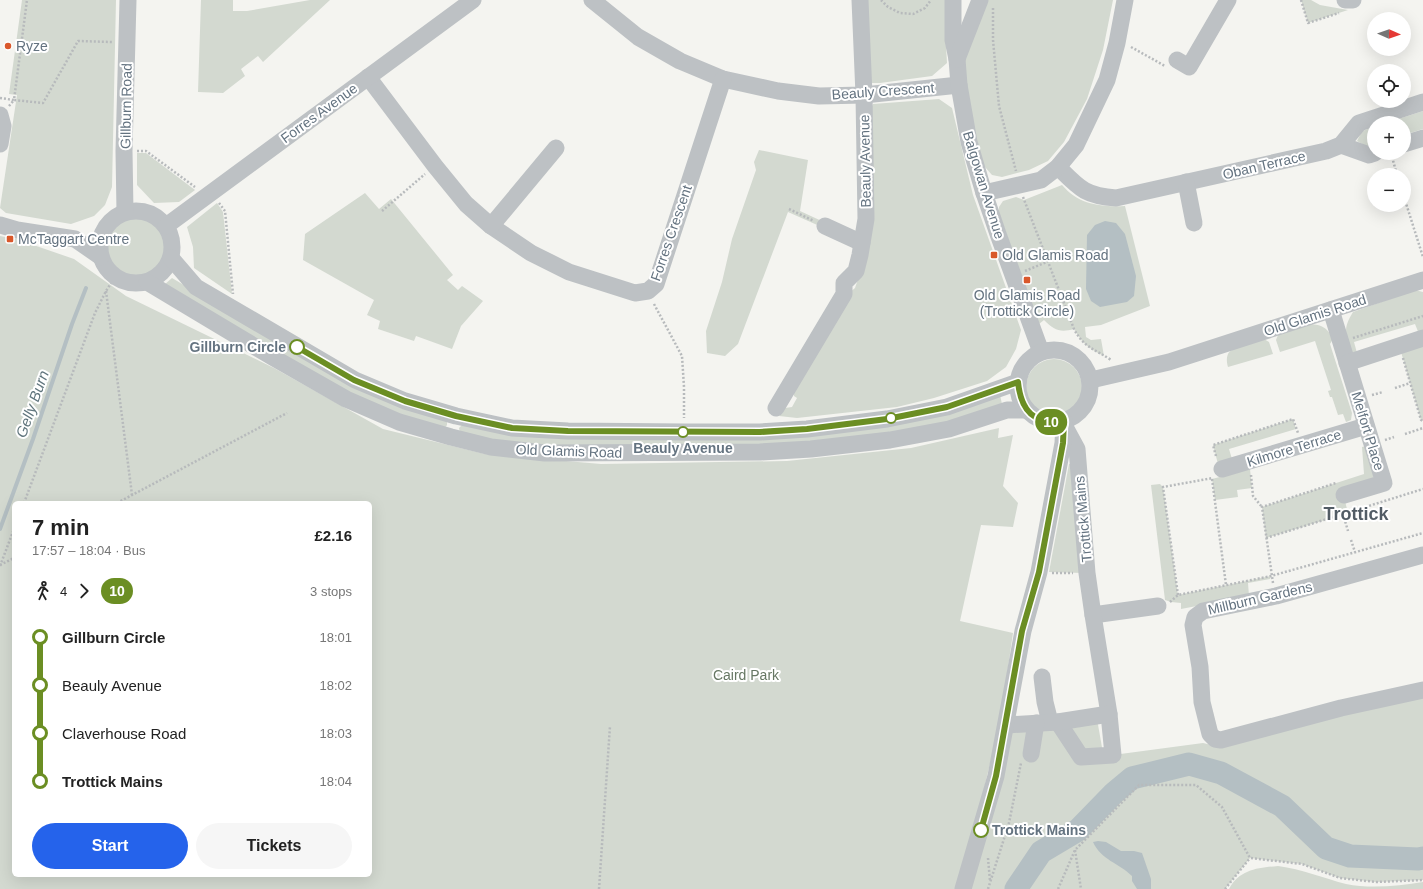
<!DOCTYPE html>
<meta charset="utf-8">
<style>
body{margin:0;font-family:Arial,sans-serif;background:#f6f6f6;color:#222;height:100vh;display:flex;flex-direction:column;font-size:15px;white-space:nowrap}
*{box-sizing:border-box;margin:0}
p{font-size:13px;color:#767676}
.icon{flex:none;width:22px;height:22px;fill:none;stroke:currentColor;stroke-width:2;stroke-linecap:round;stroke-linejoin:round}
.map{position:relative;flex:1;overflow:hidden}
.sheet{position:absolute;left:12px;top:501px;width:360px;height:376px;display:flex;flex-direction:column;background:#fff;border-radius:6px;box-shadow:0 4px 16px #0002}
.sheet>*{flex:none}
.badge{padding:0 8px;border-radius:13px;font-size:14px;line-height:26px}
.needle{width:26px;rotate:92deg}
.fabs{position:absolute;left:1367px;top:12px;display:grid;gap:8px}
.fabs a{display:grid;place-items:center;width:44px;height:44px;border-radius:50%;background:#fff;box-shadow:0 4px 16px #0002;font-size:20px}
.map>.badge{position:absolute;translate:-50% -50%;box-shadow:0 0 0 2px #fff}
.legs{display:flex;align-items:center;gap:6px;height:44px;padding:0 20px;font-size:13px}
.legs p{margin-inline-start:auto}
.summary{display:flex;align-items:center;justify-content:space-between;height:68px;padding:0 20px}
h1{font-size:22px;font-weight:600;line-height:30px}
.primary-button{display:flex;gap:8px;margin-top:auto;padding:8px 20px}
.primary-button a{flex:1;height:46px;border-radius:24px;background:#2563eb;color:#fff;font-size:16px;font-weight:600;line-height:46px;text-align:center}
.primary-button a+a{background:#f6f6f6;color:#222}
ul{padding:0 20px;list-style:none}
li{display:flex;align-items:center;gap:14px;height:48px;font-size:15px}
li i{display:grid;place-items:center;width:6px;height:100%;margin:0 5px;background:currentColor}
li i::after{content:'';width:10px;height:10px;margin:-5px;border:3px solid;border-radius:50%;background:#fff}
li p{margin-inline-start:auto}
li:first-child i{background:linear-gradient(#0000 50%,currentColor 0)}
li:last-child i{background:linear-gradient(currentColor 50%,#0000 0)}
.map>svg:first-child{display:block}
.green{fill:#d3d9d0;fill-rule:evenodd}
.water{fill:#b4bfc3}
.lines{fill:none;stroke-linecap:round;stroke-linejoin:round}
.stream{stroke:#b4bfc3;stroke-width:4}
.river{stroke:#b4bfc3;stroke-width:23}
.path{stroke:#b7babc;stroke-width:2.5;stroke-dasharray:2 2;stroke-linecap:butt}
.minor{stroke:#bdc1c4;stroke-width:17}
.line-1-casing{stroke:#fff;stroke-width:9}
.line-1{stroke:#6b8e23;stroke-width:6}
.poi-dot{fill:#d9582b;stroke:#fff;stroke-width:1.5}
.stop-1-dot{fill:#fff;stroke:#6b8e23;stroke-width:2}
.labels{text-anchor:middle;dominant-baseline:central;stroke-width:4;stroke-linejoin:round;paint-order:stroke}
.poi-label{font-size:14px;fill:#647380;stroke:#fff;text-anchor:start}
.street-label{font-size:14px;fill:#647380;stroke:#fff}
.stop-label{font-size:14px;font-weight:bold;fill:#647380;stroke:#fff;text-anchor:end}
.park-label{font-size:14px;fill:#667763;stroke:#fff}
.water-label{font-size:15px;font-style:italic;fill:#60757d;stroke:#fff}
.district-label{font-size:18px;font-weight:bold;fill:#525c65;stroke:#fff}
</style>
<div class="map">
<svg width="1423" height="889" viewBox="0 0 1423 889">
<rect width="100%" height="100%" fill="#f4f4f0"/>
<g class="green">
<polygon points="22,0 116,0 112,187 105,205 94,216 71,224 6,213 0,208 17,95 9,94"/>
<polygon points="201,0 233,0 233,11 247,11 310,0 330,0 263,62 258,56 241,69 245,76 223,93 198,92"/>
<polygon points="866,0 946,0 945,30 947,63 932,76 880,83 872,83 868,76"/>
<polygon points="983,0 1113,0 1103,50 1087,99 1064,142 1048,161 1029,170 1002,177 992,175 985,167 982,168 963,74 966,48"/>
<polygon points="1301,0 1311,0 1320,5 1348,10 1308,23"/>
<polygon points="939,99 952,108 973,195 1021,330 1016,349 1006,367 987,381 934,398 897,407 797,418 779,416 785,408 792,407 797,398 794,396 794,391 849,293 855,288 866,256 869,112 873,104"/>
<polygon points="1423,111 1423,129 1404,135 1404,123 1386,123"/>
<polygon points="1374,127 1374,145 1367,147 1357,141 1362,131"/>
<polygon points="759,150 808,160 800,211 826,223 824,228 788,212 738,344 725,356 707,353 706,331 722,282 732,239 756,170 754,162"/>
<polygon points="137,153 146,153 195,190 179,202 154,203 137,185"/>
<path d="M1062 185C1079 205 1101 207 1125 206L1150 306 1101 325 1085 327 1086 337 1091 340 1101 339 1104 356C1090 349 1082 344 1074 329 1060 333 1054 330 1044 320L1039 324 999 213V207L1003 201 1016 197 1024 200Z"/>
<polygon points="365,193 379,209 391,199 453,275 447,280 458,290 462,286 483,301 461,326 452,349 416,336 414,341 378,329 380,321 367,315 374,300 303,260 305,234"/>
<polygon points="217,203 223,212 232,294 194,268 193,247 187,227"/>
<circle cx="137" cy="247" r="29"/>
<path d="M0 236 16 239 74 259 126 296 274 368 383 429 485 454 601 464 787 461 911 448 999 428 998 438 1013 435 1003 486 1018 503 1013 527 981 525 960 621 1013 633 1000 722 960 889H0ZM14 503H370V875H14Z"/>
<polygon points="172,278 353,386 447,421 447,425 444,429 400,416 349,394 164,285"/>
<path d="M1415 290 1423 292V333L1419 334 1415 324 1354 342 1357 353 1352 352C1346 333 1342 330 1353 312Z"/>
<path d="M1310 324C1322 325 1327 327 1333 339L1330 344 1352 413 1351 420 1346 422 1343 414 1338 415 1332 397H1330L1328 391 1331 390 1315 341 1280 352 1276 340 1278 335Z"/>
<path d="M1264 339 1269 342 1273 354 1228 367C1227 363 1226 359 1228 354 1231 347 1255 342 1264 339Z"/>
<polygon points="1423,346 1423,421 1421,420 1401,352"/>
<circle cx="1054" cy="387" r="28"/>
<polygon points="1000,395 1002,404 948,423 890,433 785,446 545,447 491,440 460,433 459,428 463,424 761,439"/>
<polygon points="1293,419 1296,429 1229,449 1232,459 1218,464 1213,445"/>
<polygon points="1366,446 1375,472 1373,478 1345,501 1348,513 1266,538 1262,507 1364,474 1362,447"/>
<polygon points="1069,464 1074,464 1083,573 1049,572"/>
<polygon points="1250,469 1252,488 1237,490 1238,497 1215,500 1212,479"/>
<polygon points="1160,484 1163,487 1178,595 1271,576 1270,579 1248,583 1249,596 1181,609 1181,603 1171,602 1165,600 1151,485"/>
<polygon points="1423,696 1423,880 1376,882 1340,878 1302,864 1250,858 1225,889 963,889 1007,725 1058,722 1081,757 1113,755 1203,743 1216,746"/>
<polygon points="1097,719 1103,753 1085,755 1064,723"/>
<path d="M1278 866C1302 869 1323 878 1346 884 1370 889 1399 886 1423 882V889H1229C1240 869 1258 868 1278 866Z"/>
</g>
<g class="water">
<polygon points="1105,221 1116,223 1125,234 1136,276 1134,296 1127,302 1100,307 1091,301 1086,289 1087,235 1095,225"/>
<path d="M1098 841 1106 842 1121 851H1134L1142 853 1151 879V889H1137L1132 881V876C1119 863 1101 860 1093 842Z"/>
</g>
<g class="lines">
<polyline class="stream" points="0,529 33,439 72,324 86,288"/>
<polyline class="river" points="1016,889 1041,852 1078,830 1114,793 1132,778 1189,764 1221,773 1282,806 1326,848 1350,856 1418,859 1423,858"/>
<g class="path">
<polyline points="881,0 888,7 900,13 913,14 925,8 931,0"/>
<polyline points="1301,0 1308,23 1339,13"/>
<polyline points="993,8 993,40 999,106 1016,171"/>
<polyline points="1131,47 1165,66"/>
<polyline points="0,98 14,100 27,0"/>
<polyline points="9,106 14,100 43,103 78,41 112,42"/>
<polyline points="137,151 146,151 195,187"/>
<polyline points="1391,153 1397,175"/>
<path d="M1023 197 1074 329C1084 348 1095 349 1111 360"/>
<polyline points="1404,197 1423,257"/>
<polyline points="219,203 225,211 233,294"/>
<polyline points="789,209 814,221"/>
<polyline points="382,211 425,174"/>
<polyline points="1025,271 1047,262"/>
<polyline points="106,291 132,495"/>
<polyline points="654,304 682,356 684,387 684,418"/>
<polyline points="1353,338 1423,316"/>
<polyline points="1403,358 1421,420 1423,421"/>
<polyline points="1395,388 1410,383"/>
<polyline points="1372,395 1383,392"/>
<polyline points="1405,434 1423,428"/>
<polyline points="1385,440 1394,437"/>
<polyline points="1216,456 1213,445 1293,419 1298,433"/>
<polyline points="1251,475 1253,496 1262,507"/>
<polyline points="1212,479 1226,585"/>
<polyline points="24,503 95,313 106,291 115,277"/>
<polyline points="117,503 287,413"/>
<polyline points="1343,514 1348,531"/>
<polyline points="1266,538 1423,489"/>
<polyline points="1351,540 1355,552"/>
<polyline points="0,565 14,558"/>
<polyline points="0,566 14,529"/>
<polyline points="1052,573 1073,573"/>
<polyline points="1273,583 1262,507 1336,483"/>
<polyline points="1178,595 1163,487 1213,478"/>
<polyline points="1170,602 1178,595 1271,576 1423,533"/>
<polyline points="1075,850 1081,889"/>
<polyline points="988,858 990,881"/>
<polyline points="599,889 610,726"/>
<polyline points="988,889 1009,823 1021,763"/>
<polyline points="1058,889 1075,850 1139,785 1196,785 1222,807 1250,858 1302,864 1340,878 1376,882 1423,880"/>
<polyline points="1225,889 1250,858"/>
</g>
<g class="minor">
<polyline points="592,0 638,37 680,61 723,79 778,91 819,96 864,95 959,85"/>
<polyline points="953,0 953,40 957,59 959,85 969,142 984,193 998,234 1041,352"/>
<polyline points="1345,0 1353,0"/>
<polyline points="957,59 980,0"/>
<polyline points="1177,60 1189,67 1228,0"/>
<polyline points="368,77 435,166 466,204 491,226 531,253 569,272 635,293 648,291 656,284 723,79"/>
<polyline points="0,115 3,126 0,144"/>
<polyline points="1404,144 1423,138"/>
<polyline points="1341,145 1369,155 1375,153"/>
<path d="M1058 167C1079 188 1085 196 1116 198L1326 151 1341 145 1359 123 1423 102"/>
<polyline points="1186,182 1194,223"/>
<polyline points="984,193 1041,180 1058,167 1076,145 1107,80 1117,43 1125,0"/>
<circle cx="136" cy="247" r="36"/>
<polyline points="125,212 124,151 128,0"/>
<polyline points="0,225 17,230 75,239 101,257"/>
<polyline points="166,226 473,0"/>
<polyline points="491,226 556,148"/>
<polyline points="825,226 862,243"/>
<polyline points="171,258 196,287 355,380 405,401 456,416 512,428 568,431 684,432 760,432 807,429 887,419 947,407 1018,382"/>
<polyline points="147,282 274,358 346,399 399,422 451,437 491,447 545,453 760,452 811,449 890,440 949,429 1007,410 1026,410"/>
<polyline points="1331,310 1384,483 1344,495"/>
<circle cx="1054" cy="386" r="36"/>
<polyline points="1347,363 1423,338"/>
<polyline points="1091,380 1169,362 1423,280"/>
<polyline points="776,408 844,294 844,283 856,271 860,255 866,219 864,95 860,0"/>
<polyline points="1222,469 1366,426"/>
<polyline points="1423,555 1276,596 1203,611 1195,617 1193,625 1200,667 1202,702 1210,734 1215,739 1221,740 1341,708 1423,690"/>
<polyline points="1093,615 1158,606"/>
<polyline points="1042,677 1045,702 1050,722"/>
<polyline points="1058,722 1081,757 1113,755 1109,714 1093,615 1087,573 1077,449 1064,425"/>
<polyline points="1007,725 1058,722 1109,714"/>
<polyline points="1031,754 1036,723"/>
<polyline points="963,889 996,776 1023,631 1039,572 1063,443 1064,421"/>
</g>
</g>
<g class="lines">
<defs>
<path id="line-1" d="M297 347 354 380 405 401 456 416 512 428 568 431 760 432 807 429 887 419 947 407 1018 382C1021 411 1034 425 1064 421L1063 443 1039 572 1022 631 996 776 981 830"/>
</defs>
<use href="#line-1" class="line-1-casing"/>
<use href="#line-1" class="line-1"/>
</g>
<g class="poi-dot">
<circle cx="8" cy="46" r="4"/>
<rect x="6" y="235" width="8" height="8" rx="2"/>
<rect x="990" y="251" width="8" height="8" rx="2"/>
<rect x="1023" y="276" width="8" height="8" rx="2"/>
</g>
<g class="stop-1-dot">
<circle cx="297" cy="347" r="7"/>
<circle cx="891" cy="418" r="5"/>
<circle cx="683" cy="432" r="5"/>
<circle cx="981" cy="830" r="7"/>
</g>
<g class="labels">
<g class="poi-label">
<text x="16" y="46">Ryze</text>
<text x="18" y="239">McTaggart Centre</text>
<text x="1002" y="255">Old Glamis Road</text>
<text x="1027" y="295" text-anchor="middle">Old Glamis Road<tspan x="1027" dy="16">(Trottick Circle)</tspan></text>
</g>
<g class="street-label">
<text transform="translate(883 91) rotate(-4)">Beauly Crescent</text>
<text transform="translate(126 106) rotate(-89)">Gillburn Road</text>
<text transform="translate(319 113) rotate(-36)">Forres Avenue</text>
<text transform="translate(865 161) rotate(-91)">Beauly Avenue</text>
<text transform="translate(1264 165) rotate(-13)">Oban Terrace</text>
<text transform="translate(984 185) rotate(73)">Balgowan Avenue</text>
<text transform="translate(671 233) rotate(-71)">Forres Crescent</text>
<text transform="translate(1315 315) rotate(-18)">Old Glamis Road</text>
<text transform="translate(1368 431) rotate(73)">Melfort Place</text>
<text transform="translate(1294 448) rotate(-17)">Kilmore Terrace</text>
<text transform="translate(569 451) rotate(2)">Old Glamis Road</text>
<text transform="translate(1083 519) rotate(-95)">Trottick Mains</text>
<text transform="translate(1260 598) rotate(-13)">Millburn Gardens</text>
</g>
<g class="stop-label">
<text x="286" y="347">Gillburn Circle</text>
<text x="683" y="448" text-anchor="middle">Beauly Avenue</text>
<text x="992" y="830" text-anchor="start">Trottick Mains</text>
</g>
<g class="park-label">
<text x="746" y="675">Caird Park</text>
</g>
<g class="water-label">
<text transform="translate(32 404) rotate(-70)">Gelly Burn</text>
</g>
<g class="district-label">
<text x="1356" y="514">Trottick</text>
</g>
</g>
</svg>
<div class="fabs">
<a><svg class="needle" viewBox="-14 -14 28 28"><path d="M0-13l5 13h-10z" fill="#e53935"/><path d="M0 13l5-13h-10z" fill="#767676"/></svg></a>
<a><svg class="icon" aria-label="locate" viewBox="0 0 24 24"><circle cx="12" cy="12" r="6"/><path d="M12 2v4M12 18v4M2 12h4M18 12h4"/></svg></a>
<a>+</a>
<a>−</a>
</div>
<b class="badge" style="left:1051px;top:422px;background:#6b8e23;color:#fff">10</b>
<section class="sheet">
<div class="summary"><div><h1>7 min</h1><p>17:57 – 18:04 · Bus</p></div><b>£2.16</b></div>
<div class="legs"><svg class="icon" aria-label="walk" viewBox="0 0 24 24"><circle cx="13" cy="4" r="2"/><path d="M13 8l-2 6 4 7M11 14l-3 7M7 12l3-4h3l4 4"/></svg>4<svg class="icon" aria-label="forward" viewBox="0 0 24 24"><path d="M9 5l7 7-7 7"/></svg><b class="badge" style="background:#6b8e23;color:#fff">10</b><p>3 stops</p></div>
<ul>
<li><i style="color:#6b8e23"></i><b>Gillburn Circle</b><p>18:01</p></li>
<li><i style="color:#6b8e23"></i><span>Beauly Avenue</span><p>18:02</p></li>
<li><i style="color:#6b8e23"></i><span>Claverhouse Road</span><p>18:03</p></li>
<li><i style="color:#6b8e23"></i><b>Trottick Mains</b><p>18:04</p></li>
</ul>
<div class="primary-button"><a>Start</a><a>Tickets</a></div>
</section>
</div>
